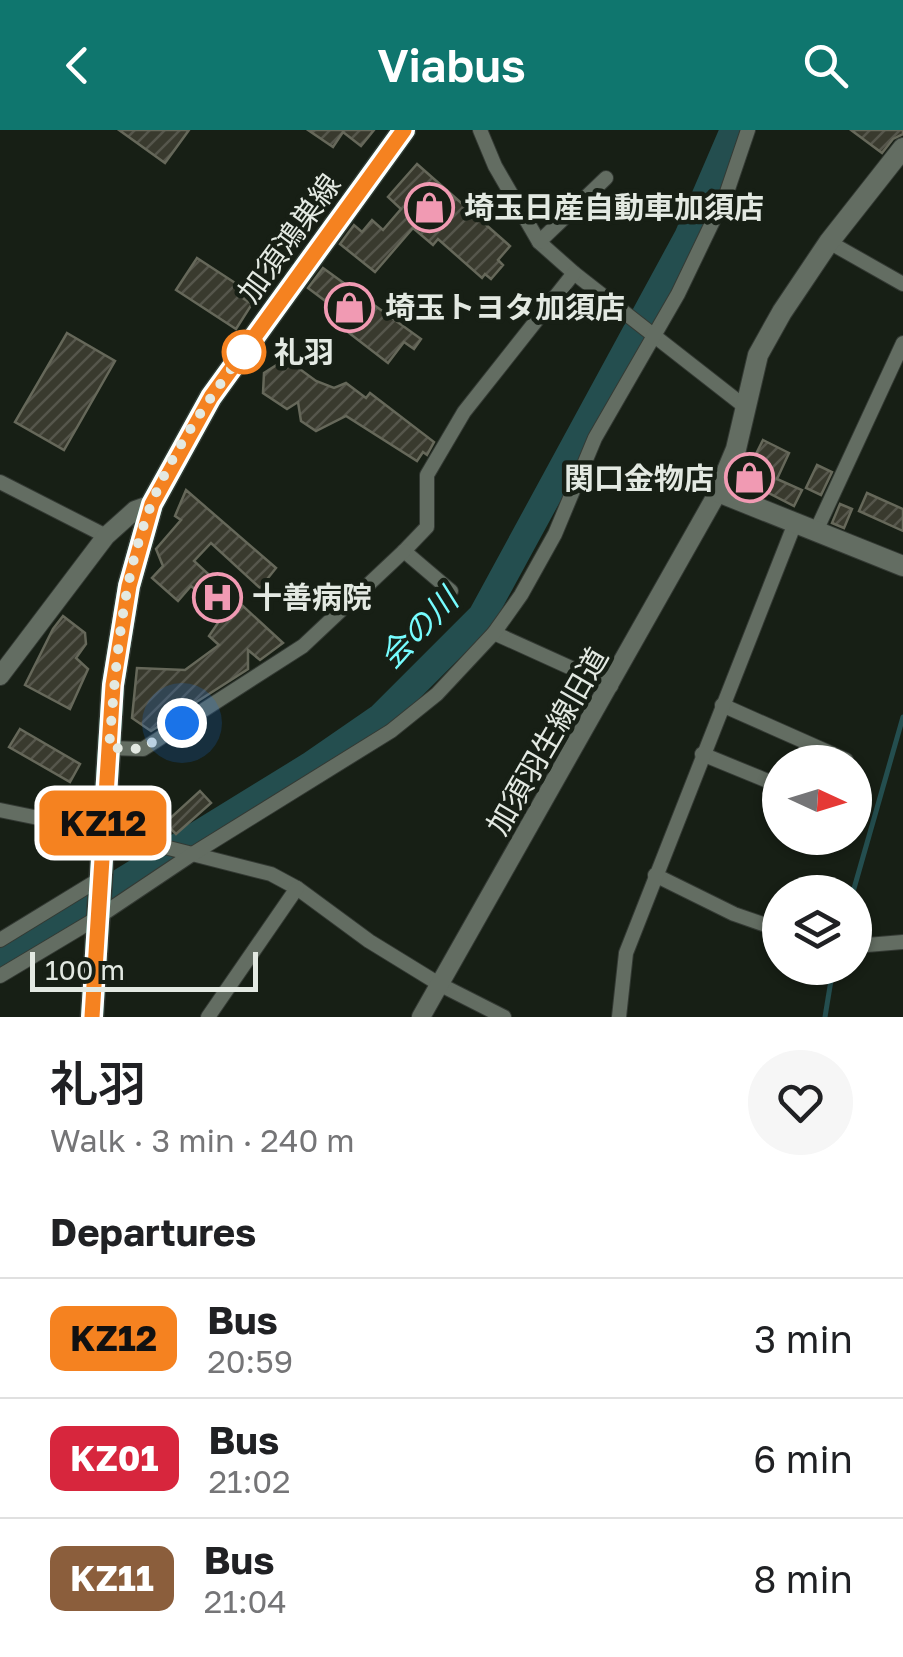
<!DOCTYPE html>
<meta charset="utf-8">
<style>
body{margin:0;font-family:"Golos Text","Noto Sans JP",sans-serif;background:#f6f6f6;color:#202124;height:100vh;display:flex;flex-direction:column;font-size:38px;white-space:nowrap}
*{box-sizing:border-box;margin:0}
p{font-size:32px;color:#757577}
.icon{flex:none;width:55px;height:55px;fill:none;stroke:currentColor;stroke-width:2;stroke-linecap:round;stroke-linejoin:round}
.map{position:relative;height:887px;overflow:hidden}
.drawer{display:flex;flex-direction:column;background:#fff;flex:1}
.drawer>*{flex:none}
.badge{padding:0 20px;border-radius:15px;font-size:35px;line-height:65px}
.needle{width:65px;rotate:94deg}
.buttons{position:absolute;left:762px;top:615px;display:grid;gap:20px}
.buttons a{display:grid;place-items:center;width:110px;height:110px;border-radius:50%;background:#fff;box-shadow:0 2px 8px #0004;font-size:50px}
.scale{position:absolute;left:30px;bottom:25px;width:228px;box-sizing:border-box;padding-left:10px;border:5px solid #e3e9e2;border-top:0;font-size:28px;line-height:35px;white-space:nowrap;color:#e3e9e2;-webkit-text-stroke:8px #171f15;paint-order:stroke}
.you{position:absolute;width:50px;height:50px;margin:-25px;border:8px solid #fff;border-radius:50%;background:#1a73e8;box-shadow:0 0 0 15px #1a73e833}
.map>.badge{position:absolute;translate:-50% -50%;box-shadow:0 0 0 5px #fff}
h2{padding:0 50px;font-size:38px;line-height:90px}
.round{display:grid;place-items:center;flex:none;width:105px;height:105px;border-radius:52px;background:#f6f6f6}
.headline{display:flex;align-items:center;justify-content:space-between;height:170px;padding:0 50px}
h1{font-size:48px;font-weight:600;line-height:75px}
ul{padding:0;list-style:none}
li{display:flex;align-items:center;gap:30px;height:120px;padding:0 50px;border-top:2px solid #e0e0e0}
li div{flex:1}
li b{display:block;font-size:38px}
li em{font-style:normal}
li .badge{min-width:110px;font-weight:700;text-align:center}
header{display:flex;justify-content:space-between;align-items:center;height:130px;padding:0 50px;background:#0f766e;color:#fff;font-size:45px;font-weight:600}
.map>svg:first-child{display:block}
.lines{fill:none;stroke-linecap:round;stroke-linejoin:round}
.stream{stroke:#244e4f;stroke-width:5}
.river{stroke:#244e4f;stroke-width:28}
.building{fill:url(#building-hatch);stroke:#66685a;stroke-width:2.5}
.minor-casing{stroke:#343a34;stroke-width:16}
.tertiary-casing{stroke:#343a34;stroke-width:20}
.secondary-casing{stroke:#343a34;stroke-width:22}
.primary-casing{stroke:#343a34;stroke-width:25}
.minor{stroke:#636d62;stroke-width:14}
.tertiary{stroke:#636d62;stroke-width:18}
.secondary{stroke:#636d62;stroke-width:20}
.primary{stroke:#288c72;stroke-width:22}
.line-casing{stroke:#fff;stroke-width:22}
.line{stroke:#f58220;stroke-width:15}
.walk{stroke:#e3e9e2;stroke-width:10;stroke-dasharray:0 18}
.stop-dot{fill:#fff;stroke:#f58220;stroke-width:5}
.labels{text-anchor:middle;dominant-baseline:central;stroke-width:9;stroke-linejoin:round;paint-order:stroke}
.poi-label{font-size:30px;font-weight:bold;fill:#e3e9e2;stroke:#171f15;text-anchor:start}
.street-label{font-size:30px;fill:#e3e9e2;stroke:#171f15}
.stop-label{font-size:30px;font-weight:bold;fill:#e3e9e2;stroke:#171f15;text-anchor:start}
.water-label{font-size:32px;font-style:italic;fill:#76fcfe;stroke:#171f15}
</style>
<header><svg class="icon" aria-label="back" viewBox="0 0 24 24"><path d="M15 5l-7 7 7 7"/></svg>Viabus<svg class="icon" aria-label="search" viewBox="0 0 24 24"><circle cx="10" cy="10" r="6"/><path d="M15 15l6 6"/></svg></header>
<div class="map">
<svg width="903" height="887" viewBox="0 0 903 887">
<defs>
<pattern id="building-hatch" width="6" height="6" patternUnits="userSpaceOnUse" patternTransform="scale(2.5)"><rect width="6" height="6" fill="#393a2e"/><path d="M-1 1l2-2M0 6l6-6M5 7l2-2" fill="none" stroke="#56564c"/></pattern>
</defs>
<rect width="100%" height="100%" fill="#171f15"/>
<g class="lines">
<g class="stream">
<polyline points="853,762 903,587"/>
<polyline points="825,887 833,838"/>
</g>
<polyline class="river" points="0,827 310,636 381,587 482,486 688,107 734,0"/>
</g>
<g class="building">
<polygon points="119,0 189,0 165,33"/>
<polygon points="308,0 374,0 361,16 343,2 333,17"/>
<polygon points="851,0 903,0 903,4 893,9 882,23"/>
<polygon points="417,34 510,116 498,130 503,135 491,149 485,144 482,148 438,109 433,115 413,98 375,142 340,114 354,95 362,102 372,90 383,100 401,79 388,67"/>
<polygon points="197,128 249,162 244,169 252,174 236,199 176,160"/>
<polygon points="323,138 421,209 414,219 404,212 388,233 349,203 354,198 329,179 332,176 308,158"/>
<polygon points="67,203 115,231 64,320 15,292"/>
<polygon points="286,229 316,251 334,258 346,253 366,268 370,263 434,312 427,325 423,322 417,331 346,286 316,301 301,291 298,272 287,279 263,263 264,243"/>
<polygon points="763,310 789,323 777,349 802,360 794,376 755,356 753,361 736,354 745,333 750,336"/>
<polygon points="817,335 832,342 821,365 806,358"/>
<polygon points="186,360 276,438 260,458 211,413 194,431 283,513 260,530 248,520 248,539 151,601 132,588 137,538 185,540 219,515 209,506 224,484 191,456 178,471 152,448 163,436 156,419 181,390 175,386"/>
<polygon points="867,363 903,379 903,401 859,381"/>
<polygon points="840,374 852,379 844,398 832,393"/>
<polygon points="63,486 85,503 86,514 76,528 88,539 70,579 25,555 53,499"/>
<polygon points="20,599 80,634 70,652 9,617"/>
<polygon points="200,661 211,673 176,704 165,693"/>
</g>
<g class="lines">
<defs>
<g id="minor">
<polyline points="480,0 495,36 539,112 574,143 744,276"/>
<polyline points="539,112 606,48"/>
<polyline points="829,112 903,154"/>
<polyline points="0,352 106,406"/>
<polyline points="816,401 903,213"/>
<polyline points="451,461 404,421 427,397 427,345 464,282 574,143"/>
<polyline points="494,503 611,556"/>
<polyline points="722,575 846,630 845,632"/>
<polyline points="109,618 143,619 303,516 404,421"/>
<polyline points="702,624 780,656"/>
<polyline points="0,680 102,701 271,744 297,758 369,811 439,854 504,887"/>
<polyline points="655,745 734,784 780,800"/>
<polyline points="0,810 98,750"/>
<polyline points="855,816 903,812"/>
<polyline points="0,846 97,788 191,725 391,601 437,564 494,503 521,465 555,404 595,308 678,164 727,62 748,0"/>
<polyline points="208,887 297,758"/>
<polyline points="619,887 626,823 795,393"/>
</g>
<g id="tertiary">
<polyline points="0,546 106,406 135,380 152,374"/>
<polyline points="421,887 718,362"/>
</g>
<polyline id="secondary" points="903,18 829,112 782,182 758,225 736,319 718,362 903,436"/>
<polyline id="primary" points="92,887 113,555 129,456 152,374 211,267 404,0"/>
</defs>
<use href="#minor" class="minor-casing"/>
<use href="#tertiary" class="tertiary-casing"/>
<use href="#secondary" class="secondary-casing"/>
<use href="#primary" class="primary-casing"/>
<use href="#minor" class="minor"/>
<use href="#tertiary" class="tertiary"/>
<use href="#secondary" class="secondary"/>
<use href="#primary" class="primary"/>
</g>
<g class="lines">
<defs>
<polyline id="line" points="92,887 113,555 129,456 152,374 211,267 404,0"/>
</defs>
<use href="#line" class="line-casing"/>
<use href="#line" class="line"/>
<path class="walk" d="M182 593 142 619 109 618C116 536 121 452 151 375 175 315 215 261 252 210L244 222"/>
</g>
<defs>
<symbol id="shop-ring" viewBox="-11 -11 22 22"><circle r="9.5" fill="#171f15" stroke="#f19ab3" stroke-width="1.5"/><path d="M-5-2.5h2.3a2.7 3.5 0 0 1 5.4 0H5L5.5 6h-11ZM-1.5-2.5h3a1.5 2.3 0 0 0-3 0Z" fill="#f19ab3"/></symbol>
<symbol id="hospital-ring" viewBox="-11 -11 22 22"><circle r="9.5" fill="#171f15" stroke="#f19ab3" stroke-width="1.5"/><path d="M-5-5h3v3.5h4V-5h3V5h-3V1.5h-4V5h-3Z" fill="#f19ab3"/></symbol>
</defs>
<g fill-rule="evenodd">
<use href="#shop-ring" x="402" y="50" width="55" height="55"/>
<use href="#shop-ring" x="322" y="150" width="55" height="55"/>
<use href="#shop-ring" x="722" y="320" width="55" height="55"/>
<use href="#hospital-ring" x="190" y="440" width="55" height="55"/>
</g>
<circle class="stop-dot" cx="244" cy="222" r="20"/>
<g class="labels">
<g class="poi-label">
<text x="464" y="77">埼玉日産自動車加須店</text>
<text x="385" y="177">埼玉トヨタ加須店</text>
<text x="714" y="348" text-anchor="end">関口金物店</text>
<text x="252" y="467">十善病院</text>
</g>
<g class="street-label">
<text transform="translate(289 108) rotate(-54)">加須鴻巣線</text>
<text transform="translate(547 611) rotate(-60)">加須羽生線旧道</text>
</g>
<g class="stop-label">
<text x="274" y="222">礼羽</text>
</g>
<g class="water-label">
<text transform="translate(418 498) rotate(-46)">会の川</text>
</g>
</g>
</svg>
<div class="buttons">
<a><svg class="needle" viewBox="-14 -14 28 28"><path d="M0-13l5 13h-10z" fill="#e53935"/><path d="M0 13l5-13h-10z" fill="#757577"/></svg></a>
<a><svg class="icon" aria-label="layers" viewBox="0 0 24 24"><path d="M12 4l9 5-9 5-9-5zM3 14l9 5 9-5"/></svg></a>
</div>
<div class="scale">100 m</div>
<div class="you" style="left:182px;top:593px"></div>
<b class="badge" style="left:103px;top:693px;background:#f58220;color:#111">KZ12</b>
</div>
<section class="drawer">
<div class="headline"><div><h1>礼羽</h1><p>Walk · 3 min · 240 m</p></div><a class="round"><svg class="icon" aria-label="heart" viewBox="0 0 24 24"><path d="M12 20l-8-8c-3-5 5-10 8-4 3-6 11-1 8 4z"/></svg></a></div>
<h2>Departures</h2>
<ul>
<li><span class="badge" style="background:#f58220;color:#111">KZ12</span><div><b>Bus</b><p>20:59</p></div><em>3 min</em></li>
<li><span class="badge" style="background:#d7263d;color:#fff">KZ01</span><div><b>Bus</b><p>21:02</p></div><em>6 min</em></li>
<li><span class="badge" style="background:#8b5e3c;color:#fff">KZ11</span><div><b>Bus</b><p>21:04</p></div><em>8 min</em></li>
</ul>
</section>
